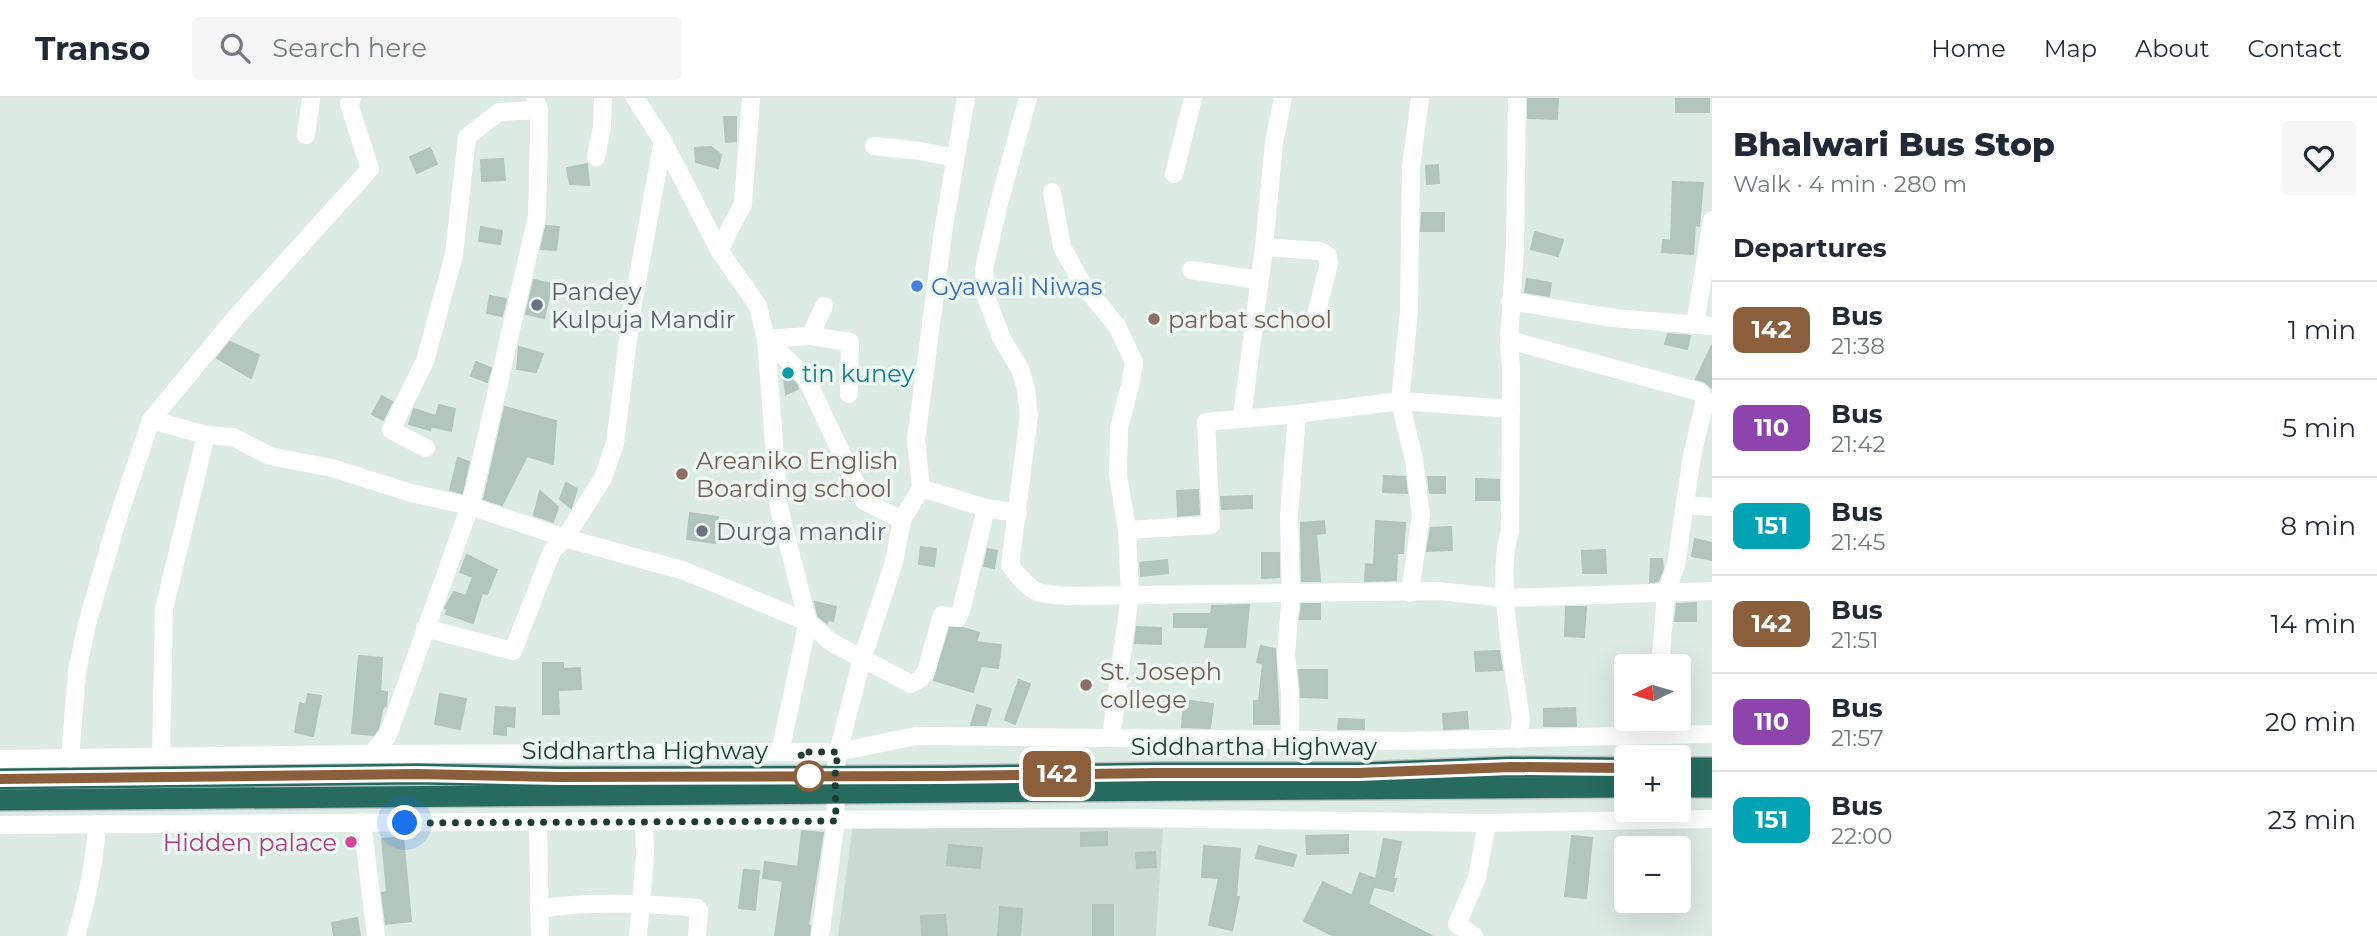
<!DOCTYPE html>
<meta charset="utf-8">
<style>
body{margin:0;font-family:Montserrat,sans-serif;background:#f6f6f7;color:#1f2937;height:100vh;display:flex;flex-direction:column;font-size:26px;white-space:nowrap}
*{box-sizing:border-box;margin:0}
p{font-size:23px;color:#747a83}
.icon{flex:none;width:38px;height:38px;fill:none;stroke:currentColor;stroke-width:2;stroke-linecap:round;stroke-linejoin:round}
.map{position:relative;flex:1;overflow:hidden}
.panel{display:flex;flex-direction:column;background:#fff;width:665px}
.panel>*{flex:none}
.badge{padding:0 14px;border-radius:10px;font-size:24px;line-height:46px}
.needle{width:46px;rotate:265deg}
.buttons{position:absolute;left:1614px;top:556px;display:grid;gap:14px}
.buttons a{display:grid;place-items:center;width:77px;height:77px;border-radius:7px;background:#fff;box-shadow:0 7px 28px #0002;font-size:35px}
.you{position:absolute;width:35px;height:35px;margin:-18px;border:5px solid #fff;border-radius:50%;background:#1a73e8;box-shadow:0 0 0 10px #1a73e833}
.map>.badge{position:absolute;translate:-50% -50%;box-shadow:0 0 0 4px #fff}
h2{padding:0 21px;font-size:26px;line-height:63px}
.round{display:grid;place-items:center;flex:none;width:74px;height:74px;border-radius:7px;background:#f6f6f7}
.head{display:flex;align-items:center;justify-content:space-between;height:119px;padding:0 21px}
h1{font-size:33px;font-weight:800;line-height:52px}
ul{padding:0;list-style:none}
li{display:flex;align-items:center;gap:21px;height:98px;padding:0 21px;border-top:2px solid #e0e1e3}
li div{flex:1}
li b{display:block;font-size:26px}
li em{font-style:normal}
li .badge{min-width:77px;font-weight:700;text-align:center}
header{display:flex;align-items:center;gap:42px;box-sizing:border-box;height:98px;padding:0 35px;background:#fff;border-bottom:2px solid #e0e1e3}
header strong{font-size:33px}
nav{display:flex;gap:38px;margin-inline-start:auto;font-size:24px}
.search{width:490px;height:63px;background:#f6f6f7;display:flex;align-items:center;gap:18px;box-sizing:border-box;padding:0 24px;border-radius:7px;color:#747a83;font-size:26px}
main{display:flex;flex:1;min-height:0}
.map>svg:first-child{display:block}
.built{fill:#cbdbd4}
.building{fill:#b2c6be;stroke:#afc5bd;stroke-width:2}
.lines{fill:none;stroke-linecap:round;stroke-linejoin:round}
.highway-casing{stroke:#c0c8c6;stroke-width:24}
.minor{stroke:#fff;stroke-width:18}
.highway{stroke:#266b5e;stroke-width:21}
.line-casing{stroke:#fff;stroke-width:16}
.line{stroke:#8b5e3c;stroke-width:10}
.walk{stroke:#1d3c34;stroke-width:7;stroke-dasharray:0 12.6}
.shop-dot{fill:#3f7fe0;stroke:#eef8f3;stroke-width:2.5}
.worship-dot{fill:#6b7280;stroke:#eef8f3;stroke-width:2.5}
.education-dot{fill:#8d6e63;stroke:#eef8f3;stroke-width:2.5}
.culture-dot{fill:#0f9aa8;stroke:#eef8f3;stroke-width:2.5}
.stop-dot{fill:#fff;stroke:#8b5e3c;stroke-width:3.5}
.hotel-dot{fill:#d1479c;stroke:#eef8f3;stroke-width:2.5}
.labels{text-anchor:middle;dominant-baseline:central;stroke-width:7;stroke-linejoin:round;paint-order:stroke}
.shop-label{font-size:24px;fill:#366cbe;stroke:#eef8f3;text-anchor:start}
.worship-label{font-size:24px;fill:#5b616d;stroke:#eef8f3;text-anchor:start}
.education-label{font-size:24px;fill:#785e54;stroke:#eef8f3;text-anchor:start}
.culture-label{font-size:24px;fill:#0d838f;stroke:#eef8f3;text-anchor:start}
.street-label{font-size:24px;fill:#1d3c34;stroke:#eef8f3}
.hotel-label{font-size:24px;fill:#b23c85;stroke:#eef8f3;text-anchor:end}
</style>
<header>
<strong>Transo</strong>
<div class="search"><svg class="icon" aria-label="search" viewBox="0 0 24 24"><circle cx="10" cy="10" r="6"/><path d="M15 15l6 6"/></svg>Search here</div>
<nav><a>Home</a><a>Map</a><a>About</a><a>Contact</a></nav>
</header>
<main>
<div class="map">
<svg width="1712" height="838" viewBox="0 0 1712 838">
<rect width="100%" height="100%" fill="#ddebe5"/>
<polygon class="built" points="853,726 1163,731 1156,838 838,838"/>
<g class="building">
<polygon points="1528,0 1558,0 1557,21 1528,20"/>
<rect x="1676" y="0" width="33" height="14"/>
<polygon points="724,19 736,19 736,43 726,44"/>
<polygon points="711,49 721,57 718,70 696,64 695,50"/>
<polygon points="430,50 437,66 417,75 410,59"/>
<polygon points="503,61 505,82 482,83 481,62"/>
<polygon points="587,66 589,87 570,86 567,70"/>
<polygon points="1438,67 1439,85 1427,86 1426,68"/>
<polygon points="1673,84 1703,85 1699,128 1695,127 1693,156 1662,154 1663,142 1671,143"/>
<polygon points="1422,115 1444,115 1444,133 1421,133"/>
<polygon points="546,128 559,129 556,152 541,151"/>
<polygon points="481,129 502,133 500,146 479,143"/>
<polygon points="1535,134 1563,142 1558,158 1531,151"/>
<polygon points="1527,181 1551,185 1549,198 1525,194"/>
<polygon points="534,182 552,186 544,220 526,216"/>
<polygon points="490,198 506,201 502,218 487,215"/>
<polygon points="1668,236 1690,238 1687,251 1665,246"/>
<polygon points="230,244 259,257 251,280 217,260"/>
<polygon points="1712,247 1712,290 1704,283 1696,281"/>
<polygon points="519,249 543,256 536,274 517,271"/>
<polygon points="476,264 491,270 487,284 471,278"/>
<polygon points="783,273 797,287 798,291 786,296"/>
<polygon points="382,298 392,304 383,322 372,316"/>
<polygon points="439,307 455,311 451,333 431,328 430,332 409,326 414,311 436,318"/>
<polygon points="505,309 556,323 553,366 527,358 502,407 484,401"/>
<polygon points="458,360 469,364 462,395 450,392"/>
<polygon points="1384,378 1405,379 1407,395 1383,394"/>
<polygon points="1428,379 1445,379 1445,395 1430,395"/>
<polygon points="1476,381 1499,382 1499,402 1476,402"/>
<polygon points="566,385 577,391 571,410 560,401"/>
<polygon points="1198,392 1199,416 1178,418 1177,393"/>
<polygon points="540,393 558,409 553,424 534,417"/>
<polygon points="1252,398 1252,410 1222,411 1221,399"/>
<polygon points="690,415 718,419 715,445 687,441"/>
<polygon points="1324,423 1325,435 1316,436 1320,483 1302,483 1301,425"/>
<polygon points="1376,423 1405,425 1403,455 1397,455 1396,482 1365,483 1366,466 1374,467"/>
<polygon points="1451,429 1452,452 1427,453 1431,430"/>
<polygon points="1695,441 1712,445 1712,462 1692,458"/>
<polygon points="921,449 936,451 934,468 919,466"/>
<polygon points="988,451 997,453 994,470 984,468"/>
<polygon points="1605,452 1606,475 1583,475 1582,453"/>
<polygon points="1262,455 1279,455 1279,479 1262,480"/>
<polygon points="467,457 497,472 487,496 482,495 473,525 446,516 448,511 445,510 454,494 466,498 473,479 460,474"/>
<polygon points="1651,461 1662,461 1663,470 1658,483 1650,484"/>
<polygon points="1167,462 1168,475 1141,478 1140,465"/>
<polygon points="815,504 836,509 833,523 828,522 827,525 818,518"/>
<polygon points="1696,505 1696,523 1675,523 1677,506"/>
<polygon points="1302,506 1320,506 1320,521 1300,521"/>
<polygon points="1249,507 1245,549 1205,549 1209,529 1174,529 1174,516 1211,516 1212,508"/>
<polygon points="1566,509 1586,509 1584,539 1565,538"/>
<polygon points="1137,529 1161,530 1161,546 1135,545"/>
<polygon points="950,530 963,530 979,535 976,544 1001,547 998,570 981,568 973,594 934,582"/>
<polygon points="1261,548 1275,551 1279,626 1254,626 1254,603 1259,603 1263,566 1257,564"/>
<polygon points="1499,553 1502,572 1476,573 1475,554"/>
<polygon points="359,558 382,560 380,593 387,594 386,608 383,609 378,631 373,637 352,635"/>
<polygon points="543,565 563,565 563,571 580,570 581,591 558,592 559,616 543,616"/>
<polygon points="1299,572 1327,572 1327,600 1301,599"/>
<polygon points="1019,582 1030,586 1015,626 1005,622"/>
<polygon points="308,596 321,598 313,638 295,634 300,605 306,607"/>
<polygon points="440,596 466,601 460,631 435,626"/>
<polygon points="1184,602 1213,606 1210,630 1182,629"/>
<polygon points="977,607 991,611 986,627 971,627"/>
<polygon points="496,609 515,610 514,629 506,628 506,637 494,636"/>
<polygon points="1575,610 1576,628 1544,628 1544,611"/>
<polygon points="1467,614 1468,630 1444,631 1443,616"/>
<polygon points="1339,621 1364,622 1364,631 1338,631"/>
<polygon points="802,733 823,735 808,827 810,828 809,838 775,838 783,783 763,780 765,764 798,769"/>
<polygon points="1107,734 1107,747 1081,748 1081,735"/>
<polygon points="1348,737 1348,755 1307,756 1306,738"/>
<polygon points="1572,738 1592,740 1586,800 1565,798"/>
<polygon points="403,739 411,823 386,826 382,795 387,794 382,741"/>
<polygon points="1384,741 1401,744 1393,781 1396,781 1393,793 1375,789 1376,782 1368,806 1432,838 1334,838 1304,823 1323,784 1352,798 1360,775 1376,781"/>
<polygon points="949,747 982,750 980,770 947,767"/>
<polygon points="1204,748 1240,751 1236,799 1239,799 1232,832 1209,827 1219,780 1202,779"/>
<polygon points="1259,748 1296,757 1293,768 1256,760"/>
<polygon points="1155,754 1156,769 1137,770 1136,755"/>
<polygon points="744,772 759,773 755,812 739,810"/>
<rect x="1093" y="807" width="20" height="31"/>
<polygon points="1000,809 1022,811 1020,838 998,838"/>
<polygon points="945,817 947,838 922,838 921,818"/>
<polygon points="357,820 360,838 334,838 332,825"/>
</g>
<g class="lines">
<defs>
<g id="highway">
<polyline points="1678,670 1712,670"/>
<polyline points="0,681 417,676 560,679 942,678 1156,675 1358,675 1511,669 1626,670"/>
<polyline points="1678,689 1712,689"/>
<path d="M0 702C542 696 1084 693 1626 689"/>
</g>
</defs>
<use href="#highway" class="highway-casing"/>
<g class="minor">
<polyline points="635,0 663,43 719,152 758,208 766,241 806,280 864,403 902,422"/>
<path d="M1028 0 999 105 984 171 986 199 1002 241 1020 271 1026 291 1029 318 1010 467C1031 495 1036 497 1071 498L1438 493 1506 500 1712 493"/>
<path d="M1517 0 1515 149 1509 242 1511 271 1510 433C1495 480 1514 570 1521 621L1518 641"/>
<polyline points="306,37 311,0"/>
<polyline points="874,48 920,53 955,60"/>
<polyline points="596,59 602,29 603,0"/>
<polyline points="1174,76 1193,0"/>
<polyline points="1052,94 1062,149 1083,187 1117,228 1134,264 1131,284 1119,330 1118,376 1127,432 1130,497 1111,639"/>
<polyline points="1264,149 1320,153 1328,158 1329,165 1315,222"/>
<polyline points="719,152 743,106 751,0"/>
<polyline points="1191,172 1259,182"/>
<polyline points="1510,203 1614,220 1712,228"/>
<polyline points="1695,227 1712,122"/>
<polyline points="810,238 824,208"/>
<polyline points="1509,242 1700,294 1705,302"/>
<polyline points="1242,319 1264,149 1274,45 1283,0"/>
<polyline points="151,322 206,337 233,339 270,358 332,370 411,395 470,408 565,440 685,473 808,524 831,544 911,586 920,581 926,574 942,517 958,520 962,509 986,410"/>
<polyline points="426,350 391,332 425,263 454,157 467,39 499,14 539,12"/>
<polyline points="921,390 986,410 1018,415"/>
<polyline points="1686,407 1712,409"/>
<polyline points="1127,432 1211,427 1206,324 1297,316"/>
<polyline points="1410,495 1421,417 1414,362 1400,303 1511,311"/>
<polyline points="425,530 513,553 552,453 565,440 603,380 615,345 632,211 663,43"/>
<polyline points="1660,569 1666,495 1676,467 1692,358 1705,302 1712,306"/>
<polyline points="1290,642 1290,596 1286,557 1291,495 1289,417 1297,316 1400,303 1409,213 1411,69 1420,0"/>
<polyline points="780,654 808,524 779,410 766,241 810,238 850,244 849,296"/>
<polyline points="371,656 388,637 470,408 480,367 537,118 539,36 539,12 535,0"/>
<polyline points="161,658 164,511 206,337"/>
<polyline points="0,661 371,656 838,654 916,638 1406,643 1712,636"/>
<polyline points="70,661 77,574 87,526 116,426 151,322 236,219 370,71 349,6 352,0"/>
<polyline points="362,724 376,838"/>
<polyline points="538,725 540,838"/>
<polyline points="0,727 1132,720 1487,725 1712,721"/>
<path d="M539 811C592 803 643 805 697 810L699 812 697 838"/>
<path d="M76 838C87 801 95 765 97 726"/>
<polyline points="638,838 645,757 644,723"/>
<polyline points="820,838 836,723 835,677 838,654 862,561 894,464 902,422 921,390 916,342 943,134 966,0"/>
<polyline points="1474,838 1457,826 1477,780 1487,725"/>
</g>
<use href="#highway" class="highway"/>
</g>
<g class="lines">
<defs>
<polyline id="line" points="0,681 417,676 560,679 942,678 1156,675 1358,675 1511,669 1626,670"/>
</defs>
<use href="#line" class="line-casing"/>
<use href="#line" class="line"/>
<polyline class="walk" points="405,725 836,723 835,677 838,654 800,654 809,678"/>
</g>
<circle class="shop-dot" cx="917" cy="188" r="7"/>
<g class="worship-dot">
<circle cx="537" cy="207" r="7"/>
<circle cx="702" cy="433" r="7"/>
</g>
<g class="education-dot">
<circle cx="1154" cy="221" r="7"/>
<circle cx="682" cy="376" r="7"/>
<circle cx="1086" cy="587" r="7"/>
</g>
<circle class="culture-dot" cx="788" cy="275" r="7"/>
<circle class="stop-dot" cx="809" cy="678" r="14"/>
<circle class="hotel-dot" cx="351" cy="744" r="7"/>
<g class="labels">
<g class="shop-label">
<text x="931" y="188">Gyawali Niwas</text>
</g>
<g class="worship-label">
<text x="551" y="193">Pandey<tspan x="551" dy="28">Kulpuja Mandir</tspan></text>
<text x="716" y="433">Durga mandir</text>
</g>
<g class="education-label">
<text x="1168" y="221">parbat school</text>
<text x="696" y="362">Areaniko English<tspan x="696" dy="28">Boarding school</tspan></text>
<text x="1100" y="573">St. Joseph<tspan x="1100" dy="28">college</tspan></text>
</g>
<g class="culture-label">
<text x="802" y="275">tin kuney</text>
</g>
<g class="street-label">
<text x="1254" y="648">Siddhartha Highway</text>
<text x="645" y="652">Siddhartha Highway</text>
</g>
<g class="hotel-label">
<text x="337" y="744">Hidden palace</text>
</g>
</g>
</svg>
<div class="buttons">
<a><svg class="needle" viewBox="-14 -14 28 28"><path d="M0-13l5 13h-10z" fill="#e53935"/><path d="M0 13l5-13h-10z" fill="#747a83"/></svg></a>
<a>+</a>
<a>−</a>
</div>
<div class="you" style="left:405px;top:725px"></div>
<b class="badge" style="left:1057px;top:676px;background:#8b5e3c;color:#fff">142</b>
</div>
<section class="panel">
<div class="head"><div><h1>Bhalwari Bus Stop</h1><p>Walk · 4 min · 280 m</p></div><a class="round"><svg class="icon" aria-label="heart" viewBox="0 0 24 24"><path d="M12 20l-8-8c-3-5 5-10 8-4 3-6 11-1 8 4z"/></svg></a></div>
<h2>Departures</h2>
<ul>
<li><span class="badge" style="background:#8b5e3c;color:#fff">142</span><div><b>Bus</b><p>21:38</p></div><em>1 min</em></li>
<li><span class="badge" style="background:#8e44ad;color:#fff">110</span><div><b>Bus</b><p>21:42</p></div><em>5 min</em></li>
<li><span class="badge" style="background:#00a3b4;color:#fff">151</span><div><b>Bus</b><p>21:45</p></div><em>8 min</em></li>
<li><span class="badge" style="background:#8b5e3c;color:#fff">142</span><div><b>Bus</b><p>21:51</p></div><em>14 min</em></li>
<li><span class="badge" style="background:#8e44ad;color:#fff">110</span><div><b>Bus</b><p>21:57</p></div><em>20 min</em></li>
<li><span class="badge" style="background:#00a3b4;color:#fff">151</span><div><b>Bus</b><p>22:00</p></div><em>23 min</em></li>
</ul>
</section>
</main>
